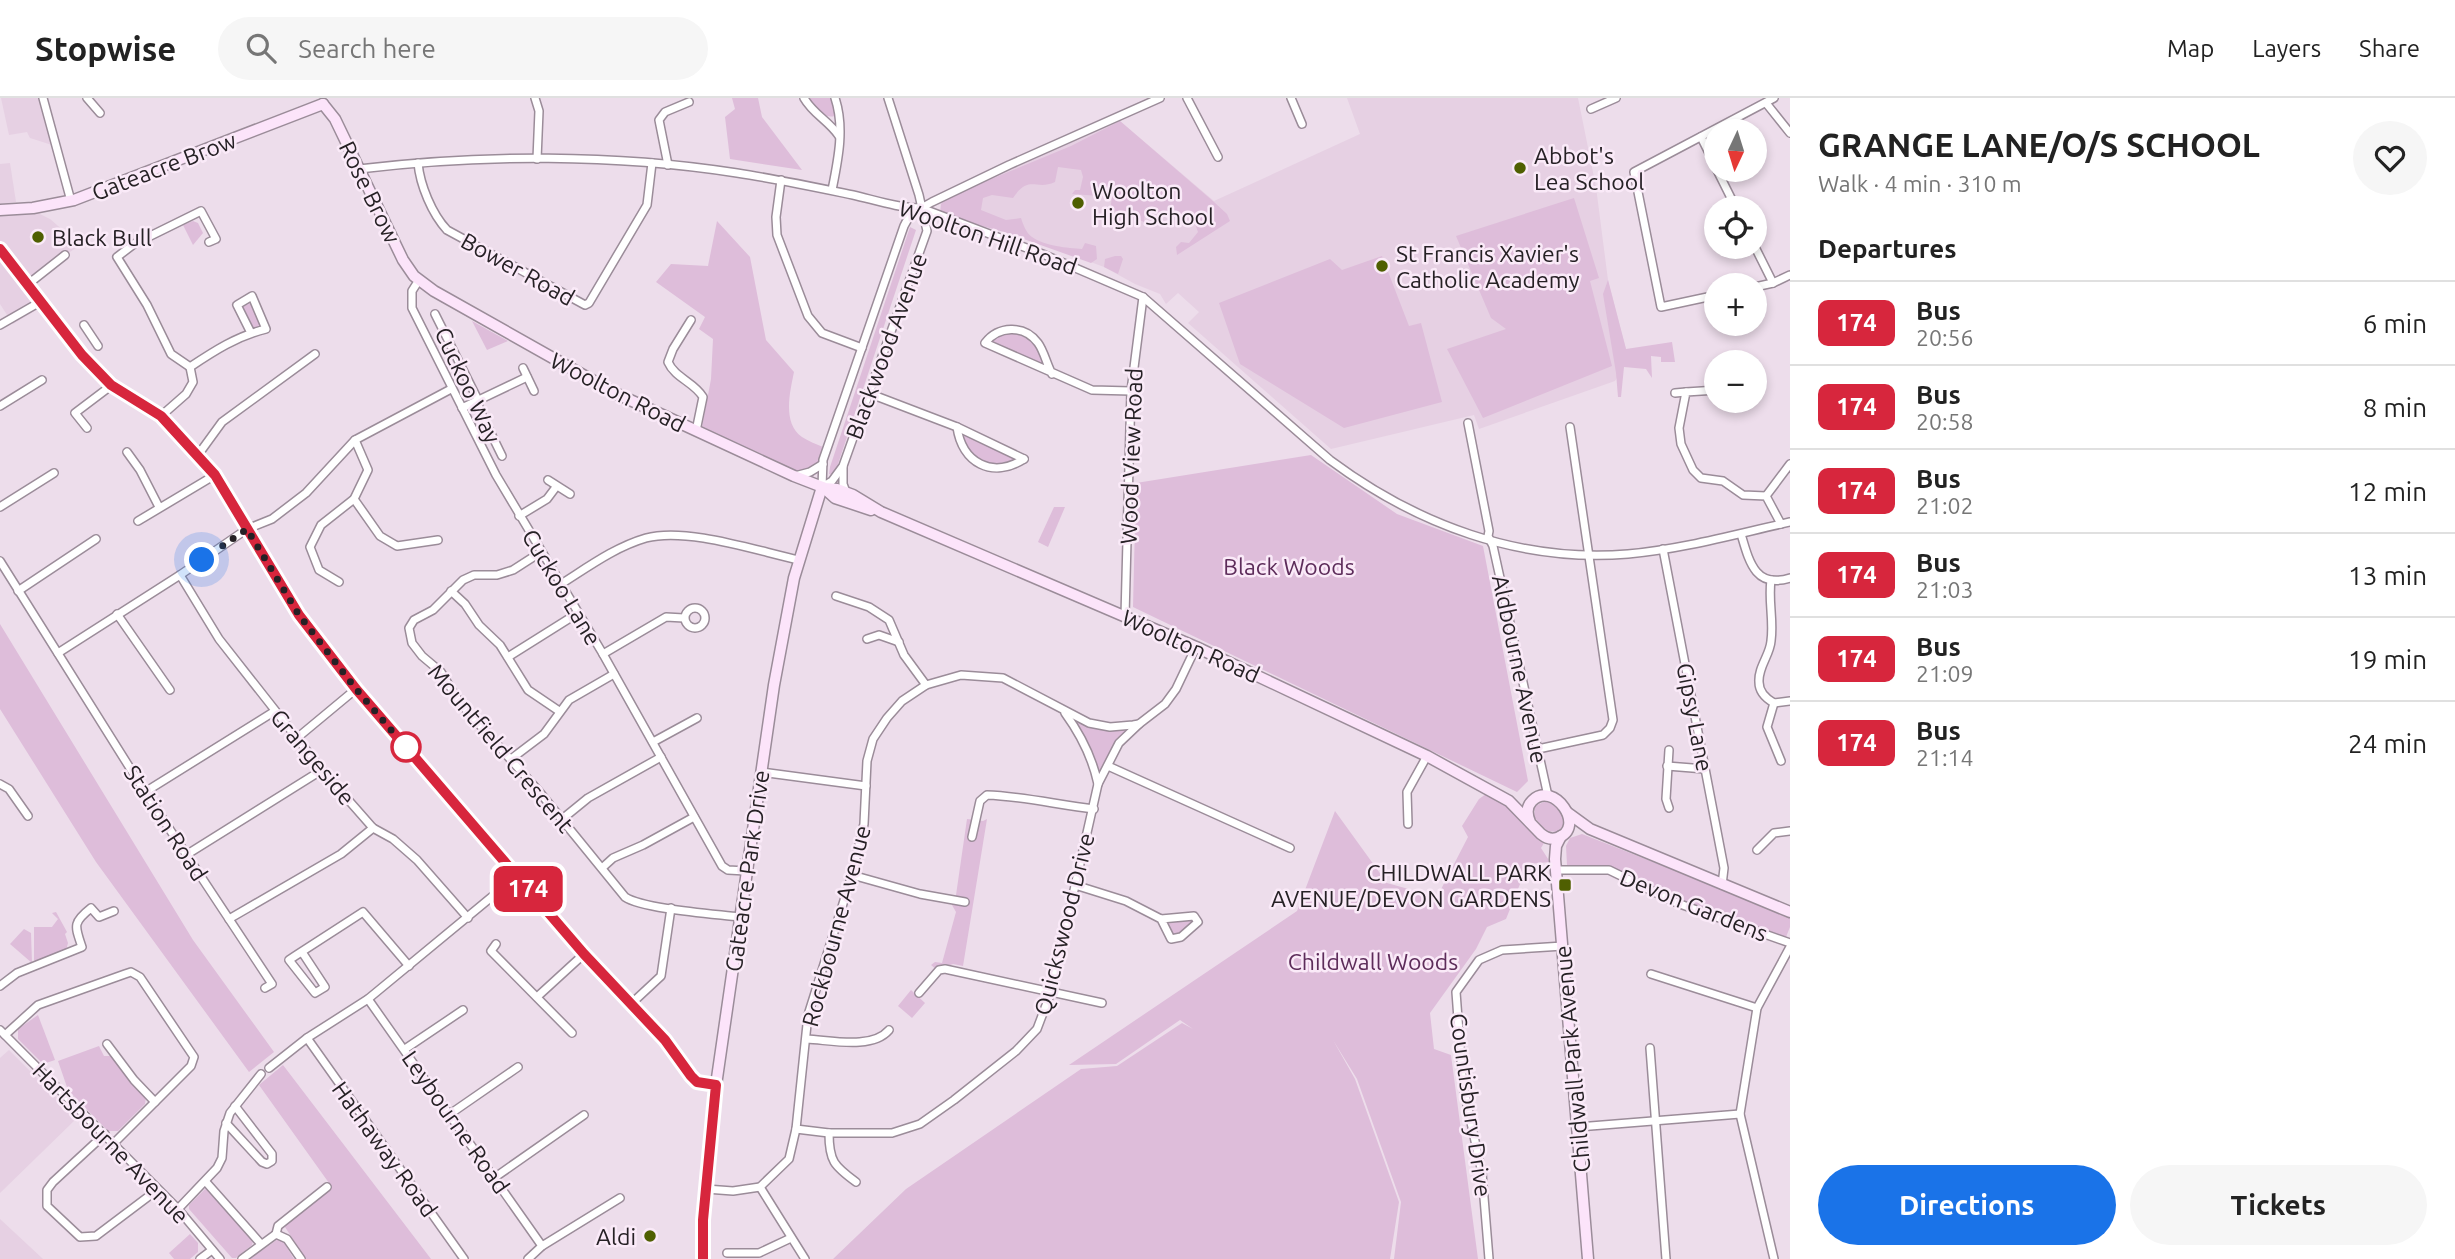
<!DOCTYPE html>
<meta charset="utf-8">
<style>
body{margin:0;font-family:Ubuntu,sans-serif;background:#f6f6f6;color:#222;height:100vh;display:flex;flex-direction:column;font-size:26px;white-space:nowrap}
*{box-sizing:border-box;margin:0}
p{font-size:23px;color:#767676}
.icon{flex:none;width:38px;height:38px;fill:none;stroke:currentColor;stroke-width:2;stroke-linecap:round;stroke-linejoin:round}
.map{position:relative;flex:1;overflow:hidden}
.sheet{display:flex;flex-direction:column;background:#fff;width:665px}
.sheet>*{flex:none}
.badge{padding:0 14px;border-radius:10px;font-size:24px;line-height:46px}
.needle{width:46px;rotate:184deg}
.controls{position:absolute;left:1704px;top:21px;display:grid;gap:14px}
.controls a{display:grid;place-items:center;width:63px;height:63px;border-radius:50%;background:#fff;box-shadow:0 4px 10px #0003;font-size:35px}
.you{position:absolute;width:35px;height:35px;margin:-18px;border:5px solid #fff;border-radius:50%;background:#1a73e8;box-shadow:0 0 0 10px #1a73e833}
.map>.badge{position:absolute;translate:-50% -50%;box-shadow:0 0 0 4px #fff}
h2{padding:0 28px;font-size:26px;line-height:63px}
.round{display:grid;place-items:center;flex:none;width:74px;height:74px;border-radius:37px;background:#f6f6f6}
.summary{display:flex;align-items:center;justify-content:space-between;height:119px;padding:0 28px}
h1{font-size:33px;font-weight:600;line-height:52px}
.action{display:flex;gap:14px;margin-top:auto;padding:14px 28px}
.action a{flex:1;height:80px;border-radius:42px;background:#1a73e8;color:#fff;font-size:28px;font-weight:600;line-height:80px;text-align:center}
.action a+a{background:#f6f6f6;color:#222}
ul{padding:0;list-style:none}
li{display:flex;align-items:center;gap:21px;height:84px;padding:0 28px;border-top:2px solid #e0e0e0}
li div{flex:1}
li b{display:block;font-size:26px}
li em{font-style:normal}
li .badge{min-width:77px;font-weight:700;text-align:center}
header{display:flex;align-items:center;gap:42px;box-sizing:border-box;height:98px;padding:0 35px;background:#fff;border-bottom:2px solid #e0e0e0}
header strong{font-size:33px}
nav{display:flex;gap:38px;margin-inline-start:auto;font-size:24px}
.search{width:490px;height:63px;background:#f6f6f6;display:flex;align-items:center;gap:18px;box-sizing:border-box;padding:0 24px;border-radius:38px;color:#767676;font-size:26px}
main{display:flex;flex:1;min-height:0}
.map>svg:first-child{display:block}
.built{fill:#e6d0e3}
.green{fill:#debdda}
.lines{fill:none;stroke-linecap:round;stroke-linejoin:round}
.street-casing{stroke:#9b8c99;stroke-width:10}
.secondary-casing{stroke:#9b8c99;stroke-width:13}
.street{stroke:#fff;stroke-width:7}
.secondary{stroke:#fce4fa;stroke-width:10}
.line-casing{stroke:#fff;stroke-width:16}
.line{stroke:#d7263d;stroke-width:10}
.walk{stroke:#262125;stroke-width:7;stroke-dasharray:0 12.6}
.poi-dot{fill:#4f5f01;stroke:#faeaf8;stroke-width:2.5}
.stop-dot{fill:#fff;stroke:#d7263d;stroke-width:3.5}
.labels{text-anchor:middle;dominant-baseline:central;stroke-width:5;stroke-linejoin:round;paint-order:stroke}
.poi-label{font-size:23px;fill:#262125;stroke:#faeaf8;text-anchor:start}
.street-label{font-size:23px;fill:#262125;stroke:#faeaf8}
.park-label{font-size:23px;fill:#5d2c5a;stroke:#faeaf8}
</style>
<header>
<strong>Stopwise</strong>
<div class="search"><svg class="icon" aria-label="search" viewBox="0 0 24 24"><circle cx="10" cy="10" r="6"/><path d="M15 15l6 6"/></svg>Search here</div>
<nav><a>Map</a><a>Layers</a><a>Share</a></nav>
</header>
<main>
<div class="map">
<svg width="1790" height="1161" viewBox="0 0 1790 1161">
<rect width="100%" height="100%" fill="#edddeb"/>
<g class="built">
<polygon points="1,0 42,0 52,47 30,40 27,34 9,37"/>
<polygon points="1347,0 1578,0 1596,89 1608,182 1626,251 1624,268 1615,283 1479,331 1474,317 1331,351 1188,225 1199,214 1178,195 1166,206 1160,196 1135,186 1104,169 941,108 940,102 1120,23 1214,103 1360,36"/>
<polygon points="10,65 16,104 0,106 0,66"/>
<polygon points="36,114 50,121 80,147 34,179 41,195 38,211 13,226 0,206 0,115"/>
<polygon points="9,952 77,1020 0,1095 0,960"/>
<polygon points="0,1121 43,1161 0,1161"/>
</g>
<g class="green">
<polygon points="732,0 758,0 762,19 802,72 730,61 725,19 735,11"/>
<path d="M808 0H833L836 10 835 18C822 21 815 10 808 0Z"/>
<path d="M1120 23 1214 104 1227 116 1230 123 1177 157 1176 149 1181 144 1189 145 1198 134 1194 123 1188 118 1145 113 1144 124 1121 113H1110L1112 99 1072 96 1075 92H1080L1083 79 1081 72 1058 69 1055 84C1036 93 1029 76 1013 100L992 97 983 100 981 112 1006 122 1021 120C1023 126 1026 135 1032 139 1044 148 1068 150 1082 151L1085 145 1096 148 1097 161 1091 165 1004 134 960 122 940 114 941 106 948 99 1071 48Z"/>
<polygon points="1574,100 1599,180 1590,183 1612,268 1483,320 1447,251 1506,231 1491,220 1456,138"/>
<polygon points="193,123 198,125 203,135 193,147 183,127"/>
<path d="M717 123 750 159 766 242 794 274C790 294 782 325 802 339 808 343 816 346 823 349V362L812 381 701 335 711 281 713 241 699 231 705 219 656 184 671 166 708 168Z"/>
<polygon points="910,129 916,132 836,372 833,377 829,376 830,369"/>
<polygon points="1115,158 1121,158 1123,161 1118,176 1104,169 1105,161"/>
<polygon points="1382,158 1409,228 1421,225 1442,304 1344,330 1240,266 1219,205 1330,161 1342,172"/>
<polygon points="1608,182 1626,251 1672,244 1675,264 1661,264 1661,259 1651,258 1652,280 1646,271 1624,269 1621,299 1618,299 1616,275 1603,196"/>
<polygon points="251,205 261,229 251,229 242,209"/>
<polygon points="472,223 508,243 487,252"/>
<path d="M1008 234C1035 240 1038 249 1048 272L988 245 994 238Z"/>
<path d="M960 332 1020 361C987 371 972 365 960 332Z"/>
<polygon points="1311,357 1397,416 1483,448 1528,683 1517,694 1133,509 1136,385"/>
<polygon points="1054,409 1065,409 1048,449 1038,444"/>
<polygon points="0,526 193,842 274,954 249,974 96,764 0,611"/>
<polygon points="1065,615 1101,625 1132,626 1097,683 1086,646"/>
<polygon points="1486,696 1512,709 1544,745 1541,750 1550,764 1528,766 1506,821 1487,829 1476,851 1430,915 1434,951 1451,957 1478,1161 1394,1161 1401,1104 1357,981 1333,942 1355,981 1399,1104 1390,1161 833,1161 906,1091 1081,971 1117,968 1182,925 1193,931 1180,922 1116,966 1069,967 1297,813 1335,713 1387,785 1437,799 1468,739 1462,728 1479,701"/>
<path d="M1546 703C1557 706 1565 717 1563 728L1557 734 1546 733 1534 719 1535 708Z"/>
<polygon points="967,721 983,723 987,721 963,868 953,866 937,872 931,867 935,864 942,865 956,814 952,807 956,797"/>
<polygon points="1582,736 1790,818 1790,829 1786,839 1749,828 1678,801 1610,769 1567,767 1566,748 1570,740"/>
<polygon points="56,814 67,834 65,836 68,845 66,852 36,864 34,862 34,829 52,829 58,821 52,815"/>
<polygon points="1194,818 1198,824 1181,839 1171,841 1161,821"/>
<polygon points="24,831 31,835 32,865 10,846"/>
<polygon points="911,892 925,905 912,920 898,908"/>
<polygon points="38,917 55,962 43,966 18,941 18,931"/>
<polygon points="99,948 104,958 113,958 146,999 145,1006 118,1033 108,1033 68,992 58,963"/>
<polygon points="283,967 431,1161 306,1161 283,1126 329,1090 329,1085 259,987"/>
<polygon points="205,1091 209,1093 253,1143 252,1147 236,1160 232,1160 189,1111 189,1107"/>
<polygon points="190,1136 198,1145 198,1154 190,1161 174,1161 169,1155"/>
<polygon points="278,1141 283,1143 294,1161 250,1161"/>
</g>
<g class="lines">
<defs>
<g id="street">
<polyline points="43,0 71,103"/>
<polyline points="87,0 100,15"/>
<polyline points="535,0 539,13 537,61"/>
<path d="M804 0C813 16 829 23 839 38"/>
<path d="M888 0 919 97 927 133 843 368 832 383 822 389 823 362 904 128C910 114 920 111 932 104L1009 67 1160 0"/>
<polyline points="1187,0 1218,59"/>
<polyline points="1291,0 1302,26"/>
<polyline points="1766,5 1790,35"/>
<polyline points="1591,11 1616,0"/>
<polyline points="1701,39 1717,71"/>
<path d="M418 65C420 87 432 116 447 132L585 207 589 205 647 107 652 65"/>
<polyline points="668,67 659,22 665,14 689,4"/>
<path d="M359 71C482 56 615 56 737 75 776 81 814 89 853 97 875 102 898 110 921 110L1045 157 1143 199 1330 362C1416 426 1519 465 1628 456 1683 451 1736 436 1790 424"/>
<polyline points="1717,72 1736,110"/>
<polyline points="781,82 776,119 777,137 808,218 822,235 862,250"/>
<path d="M832 92C838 62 845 30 835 0"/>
<polyline points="1755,149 1773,185"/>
<polyline points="0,151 82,257 123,296 161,318 215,377 299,517 356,591 584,856 665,942 691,978 697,984 716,987"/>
<polyline points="419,182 412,193 412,210 496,377 603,556 722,768 728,772 746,773"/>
<polyline points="27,187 65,157"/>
<polyline points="1755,189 1773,185 1790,177"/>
<polyline points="1717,197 1661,209 1634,74 1774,0"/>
<polyline points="435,216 478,302 479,311 502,358"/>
<path d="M691 222 673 251 668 264C675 280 694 284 703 299L696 333"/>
<polyline points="0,227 40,204"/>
<polyline points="84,227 98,248"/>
<polyline points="190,269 171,256 147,207 117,159 134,146 201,113 216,141 209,144"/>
<polyline points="523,270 534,293"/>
<path d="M1052 276C1047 267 1044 253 1038 245 1024 226 998 228 985 245L1092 292 1131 293"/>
<polyline points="1717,292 1686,294 1679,330 1681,346 1693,372 1701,380 1723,383 1743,397 1766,398 1781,426"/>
<polyline points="868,295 957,329 1024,361"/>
<polyline points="1675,295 1686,294"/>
<polyline points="0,308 42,282"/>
<polyline points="462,310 527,279"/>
<path d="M161 318 186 296 193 284 190 269C214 253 237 238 266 231L252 198 237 207 251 235"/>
<polyline points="1468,325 1489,433 1488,438 1493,448 1548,698"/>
<path d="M957 329C962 365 992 381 1024 361"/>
<polyline points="87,330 75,315 112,287"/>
<polyline points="127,354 140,372 159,409"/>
<polyline points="198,357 222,324 315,256"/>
<polyline points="843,369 843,386 846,394"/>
<polyline points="795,378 810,374 823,366"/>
<polyline points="548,382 570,396"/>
<polyline points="1766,398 1790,366"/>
<polyline points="354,401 380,438 397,448 438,442"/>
<polyline points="0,409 54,375"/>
<polyline points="519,418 547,401 556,389"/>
<polyline points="138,423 215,377"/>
<path d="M1741 436C1749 463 1755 491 1790 480"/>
<polyline points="1663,451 1724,770 1722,787"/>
<path d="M541 454 513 472 497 477H474L463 482 433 512 414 522 409 530 412 545 422 558 441 574 460 605 537 691 625 799C643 811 715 816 739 819"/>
<polyline points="0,463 145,694 272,886 265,890"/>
<polyline points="180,477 219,541 322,672 373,730 393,741 417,762 468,820"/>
<path d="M1771 482C1768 503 1774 522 1771 543 1770 557 1758 569 1759 584 1759 594 1765 600 1774 605L1767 629 1781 663"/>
<polyline points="339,484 319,472 310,449 321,427 354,401 368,372 355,342"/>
<path d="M561 486C588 469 615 449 646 440 687 429 757 453 799 462"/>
<polyline points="18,493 96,441"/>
<polyline points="451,493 465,506 479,527 500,547 528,592 559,613"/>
<polyline points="836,498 869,509 889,522 904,557 926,587"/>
<circle cx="695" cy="520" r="10"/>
<polyline points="117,516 170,592"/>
<polyline points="1125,518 1131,293 1143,199"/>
<polyline points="867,541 879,537 899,544"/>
<polyline points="58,555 180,477 247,431 272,421 306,395 355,342 451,291"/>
<polyline points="603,556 666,519 684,520"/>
<polyline points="508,559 578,515"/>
<polyline points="1774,605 1790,603"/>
<path d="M1065 615C1081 637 1092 658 1098 686"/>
<polyline points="297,640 356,591"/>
<polyline points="653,644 697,620"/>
<polyline points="1538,651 1603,637 1610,630 1613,622 1570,329"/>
<polyline points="1669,652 1666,701 1669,710"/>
<polyline points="511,661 544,636 569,602 614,576"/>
<polyline points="1108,668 1290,750"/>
<polyline points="1667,668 1705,671"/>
<polyline points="761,674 866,688"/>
<polyline points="0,686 9,691 28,718"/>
<polyline points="145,694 275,613"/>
<polyline points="561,722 588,700 661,659"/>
<polyline points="1408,726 1407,694 1427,658"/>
<path d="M972 739 980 703 987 697C1021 698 1059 707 1094 711"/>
<polyline points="1757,752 1774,735 1790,733"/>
<polyline points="186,757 322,672"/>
<polyline points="602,770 613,760 643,747 694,719"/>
<polyline points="1556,772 1609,772 1677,805 1790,845"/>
<polyline points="852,777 920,796 965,804"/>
<polyline points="1075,787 1126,803 1161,821 1194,818 1198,824 1181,839 1171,841 1161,821"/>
<polyline points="229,821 341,756 373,730"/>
<polyline points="496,846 491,853 572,935"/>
<polyline points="302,854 325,889 315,895 289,862 295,858 363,814 409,868"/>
<polyline points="1651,876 1757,910"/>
<path d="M0 888 17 875 82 849C75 828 72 825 91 810L99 819 114 813"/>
<polyline points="919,895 939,872 945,871 1102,905"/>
<polyline points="537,899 584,856"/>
<polyline points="368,901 542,1148"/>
<polyline points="632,905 661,878 671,810"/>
<polyline points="0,932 178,1111 220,1161"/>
<polyline points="5,937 38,907 125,876 131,874 140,879 194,959 191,968 114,1045"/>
<polyline points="307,940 464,1161"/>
<path d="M807 941C830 942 872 952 889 932"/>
<polyline points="107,946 134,982 155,1004"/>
<polyline points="1650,950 1666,1161"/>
<polyline points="405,951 463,912"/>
<polyline points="269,970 307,940 368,901 517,778"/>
<polyline points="450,1016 518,969"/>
<polyline points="226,1025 262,1064 267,1066 272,1063 272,1056 235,1008"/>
<polyline points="1578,1029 1740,1016"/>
<polyline points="796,1031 829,1035 892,1035 920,1026 954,1002 1016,953 1037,931 1051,894 1098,686 1119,645 1139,626"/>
<path d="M829 1035C829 1063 834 1068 856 1084"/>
<polyline points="105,1036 53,1084 47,1092 47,1108 80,1139 96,1138 157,1092"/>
<polyline points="494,1080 584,1017"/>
<polyline points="206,1084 261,1146"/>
<polyline points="760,1089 805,1161"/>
<polyline points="706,1091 733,1093 760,1089 789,1061 796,1031 808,917 852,777 864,726 867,663 873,641 887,620 902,603 926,587 961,577 1003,580 1089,625 1110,629 1133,627 1139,626 1165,606 1176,591 1196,549"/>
<polyline points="178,1111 217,1070 222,1060 224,1033 230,1015 261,976"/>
<polyline points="276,1136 278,1128 327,1089"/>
<polyline points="727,1155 759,1155 791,1140"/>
<polyline points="200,1161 212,1152"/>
<polyline points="242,1161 276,1136 287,1141 301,1161"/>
<polyline points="528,1161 542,1148 620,1100"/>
<polyline points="1489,1161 1482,1075 1463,988 1456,894 1479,862 1502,852 1563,848"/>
<polyline points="1774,1161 1740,1016 1757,910 1790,849"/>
</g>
<g id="secondary">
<path d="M323 6 335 21 403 162 414 178 434 193 615 295 794 378 825 390 837 391 853 397 881 414 1196 549 1427 658 1509 703 1541 736C1546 740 1551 742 1557 740 1588 730 1553 681 1532 703 1526 709 1527 717 1530 724"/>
<polyline points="0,112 33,110 74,102 323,6"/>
<polyline points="825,391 835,400 871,412"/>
<polyline points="1568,715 1590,731 1790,814"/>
<polyline points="1561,738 1556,748 1555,761 1588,1161"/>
<polyline points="703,1161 703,1122 716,987 774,587 794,480 822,389"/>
</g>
</defs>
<use href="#street" class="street-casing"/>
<use href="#secondary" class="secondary-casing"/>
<use href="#street" class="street"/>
<use href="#secondary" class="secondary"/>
</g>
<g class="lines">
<defs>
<polyline id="line" points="0,151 82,257 111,287 161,318 215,377 299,517 356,591 584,856 665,942 691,978 697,984 716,987 703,1122 703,1161"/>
</defs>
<use href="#line" class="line-casing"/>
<use href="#line" class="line"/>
<polyline class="walk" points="202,462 247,431 299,517 356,591 410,654 406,649"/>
</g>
<g class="poi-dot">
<circle cx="1520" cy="70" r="7"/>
<circle cx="1078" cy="105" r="7"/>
<circle cx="38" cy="139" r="7"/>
<circle cx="1382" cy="168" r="7"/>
<rect x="1558" y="780" width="14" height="14" rx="3.5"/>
<circle cx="650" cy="1138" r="7"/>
</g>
<circle class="stop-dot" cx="406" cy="649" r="14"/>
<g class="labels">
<g class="poi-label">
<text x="1534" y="57">Abbot's<tspan x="1534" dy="26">Lea School</tspan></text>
<text x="1092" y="92">Woolton<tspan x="1092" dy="26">High School</tspan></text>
<text x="52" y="139">Black Bull</text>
<text x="1396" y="155">St Francis Xavier's<tspan x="1396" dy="26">Catholic Academy</tspan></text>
<text x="1551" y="774" text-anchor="end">CHILDWALL PARK<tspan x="1551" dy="26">AVENUE/DEVON GARDENS</tspan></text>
<text x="636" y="1138" text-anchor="end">Aldi</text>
</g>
<g class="street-label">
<text transform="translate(164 68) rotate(-21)">Gateacre Brow</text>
<text transform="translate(370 94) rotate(64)">Rose Brow</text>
<text transform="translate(988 139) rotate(19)">Woolton Hill Road</text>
<text transform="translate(518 171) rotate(29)">Bower Road</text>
<text transform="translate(886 248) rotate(-70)">Blackwood Avenue</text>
<text transform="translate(468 287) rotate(65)">Cuckoo Way</text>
<text transform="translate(618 294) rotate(27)">Woolton Road</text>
<text transform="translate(1131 358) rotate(-88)">Wood View Road</text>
<text transform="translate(562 489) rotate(59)">Cuckoo Lane</text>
<text transform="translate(1191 548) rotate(24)">Woolton Road</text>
<text transform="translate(1520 571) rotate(78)">Aldbourne Avenue</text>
<text transform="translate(1695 619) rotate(79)">Gipsy Lane</text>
<text transform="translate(501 650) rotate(50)">Mountfield Crescent</text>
<text transform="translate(313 659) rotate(50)">Grangeside</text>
<text transform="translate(166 725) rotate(57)">Station Road</text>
<text transform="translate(747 773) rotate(-82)">Gateacre Park Drive</text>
<text transform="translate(1694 807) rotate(22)">Devon Gardens</text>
<text transform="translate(1064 826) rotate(-76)">Quickswood Drive</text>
<text transform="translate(836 828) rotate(-75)">Rockbourne Avenue</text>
<text transform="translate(1572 961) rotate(-95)">Childwall Park Avenue</text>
<text transform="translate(1471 1007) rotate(82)">Countisbury Drive</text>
<text transform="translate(456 1024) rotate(55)">Leybourne Road</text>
<text transform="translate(111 1045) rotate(46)">Hartsbourne Avenue</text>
<text transform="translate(385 1051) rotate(54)">Hathaway Road</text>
</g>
<g class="park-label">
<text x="1289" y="468">Black Woods</text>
<text x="1373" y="863">Childwall Woods</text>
</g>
</g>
</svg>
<div class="controls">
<a><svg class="needle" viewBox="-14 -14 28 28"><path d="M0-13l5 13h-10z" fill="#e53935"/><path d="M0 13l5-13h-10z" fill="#767676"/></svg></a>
<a><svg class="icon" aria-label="locate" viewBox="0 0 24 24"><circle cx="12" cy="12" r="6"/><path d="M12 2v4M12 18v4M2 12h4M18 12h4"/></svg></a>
<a>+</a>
<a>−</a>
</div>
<div class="you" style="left:202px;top:462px"></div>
<b class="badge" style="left:528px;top:791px;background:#d7263d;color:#fff">174</b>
</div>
<section class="sheet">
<div class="summary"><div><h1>GRANGE LANE/O/S SCHOOL</h1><p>Walk · 4 min · 310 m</p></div><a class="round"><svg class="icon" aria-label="heart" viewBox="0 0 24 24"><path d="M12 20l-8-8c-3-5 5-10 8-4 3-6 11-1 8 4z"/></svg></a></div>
<h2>Departures</h2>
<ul>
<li><span class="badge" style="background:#d7263d;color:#fff">174</span><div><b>Bus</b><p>20:56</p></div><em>6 min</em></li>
<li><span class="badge" style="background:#d7263d;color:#fff">174</span><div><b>Bus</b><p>20:58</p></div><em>8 min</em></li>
<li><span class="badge" style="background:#d7263d;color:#fff">174</span><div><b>Bus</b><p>21:02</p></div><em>12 min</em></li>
<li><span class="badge" style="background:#d7263d;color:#fff">174</span><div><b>Bus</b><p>21:03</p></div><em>13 min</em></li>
<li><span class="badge" style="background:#d7263d;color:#fff">174</span><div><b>Bus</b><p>21:09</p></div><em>19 min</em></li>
<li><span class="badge" style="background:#d7263d;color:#fff">174</span><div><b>Bus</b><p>21:14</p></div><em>24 min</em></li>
</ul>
<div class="action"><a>Directions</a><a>Tickets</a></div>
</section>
</main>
